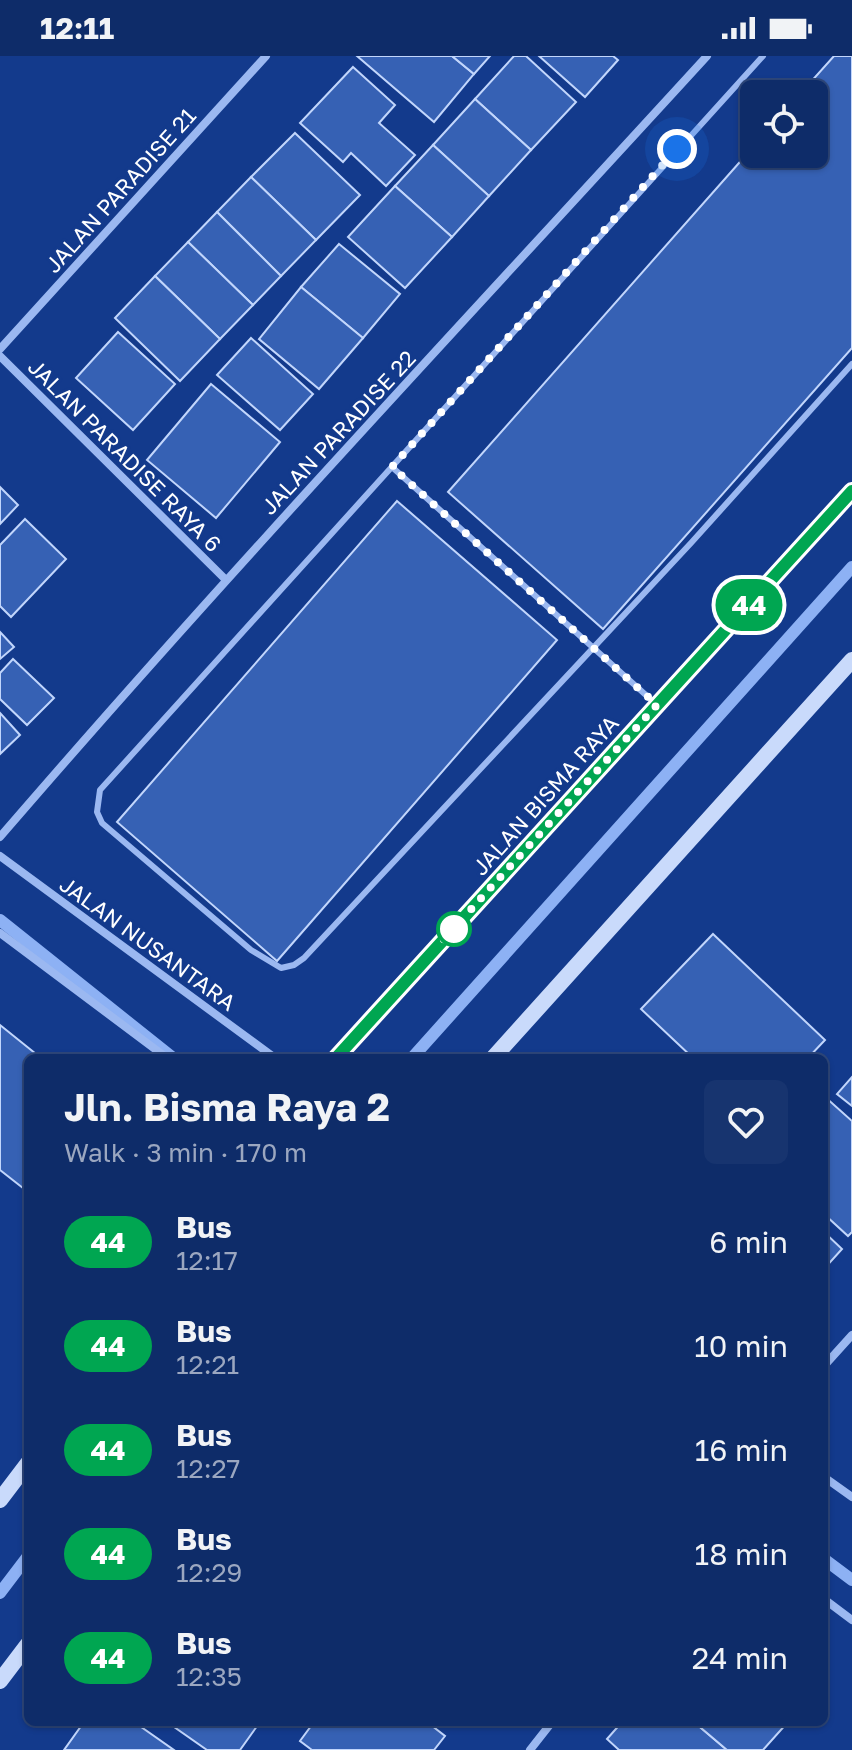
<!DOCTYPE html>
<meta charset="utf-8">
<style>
body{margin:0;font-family:"Golos Text",sans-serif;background:#17346f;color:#f1f3f6;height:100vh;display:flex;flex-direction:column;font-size:30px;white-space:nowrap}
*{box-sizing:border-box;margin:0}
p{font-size:26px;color:#9ba7c0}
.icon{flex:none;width:44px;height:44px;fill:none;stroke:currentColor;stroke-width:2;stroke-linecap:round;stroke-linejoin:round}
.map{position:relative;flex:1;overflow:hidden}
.side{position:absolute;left:24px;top:998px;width:804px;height:672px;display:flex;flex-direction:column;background:#0e2c69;border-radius:12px;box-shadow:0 2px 6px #0004,0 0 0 2px #2e487d}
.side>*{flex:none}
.badge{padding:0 16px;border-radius:26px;font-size:28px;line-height:52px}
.tools{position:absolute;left:740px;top:24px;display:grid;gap:16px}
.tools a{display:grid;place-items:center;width:88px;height:88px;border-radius:12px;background:#0e2c69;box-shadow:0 2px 6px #0004,0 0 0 2px #2e487d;font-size:40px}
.you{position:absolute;width:40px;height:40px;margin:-20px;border:6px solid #fff;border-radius:50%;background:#1a73e8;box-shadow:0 0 0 12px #1a73e833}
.map>.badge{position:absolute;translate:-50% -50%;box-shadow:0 0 0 4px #fff}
.round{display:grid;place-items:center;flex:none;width:84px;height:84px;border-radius:12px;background:#17346f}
.head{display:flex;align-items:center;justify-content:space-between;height:136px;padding:0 40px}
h1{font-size:38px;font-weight:700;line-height:60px}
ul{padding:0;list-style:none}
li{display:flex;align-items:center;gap:24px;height:104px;padding:0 40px}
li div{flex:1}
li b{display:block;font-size:30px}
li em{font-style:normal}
li .badge{min-width:88px;font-weight:700;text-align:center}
.status{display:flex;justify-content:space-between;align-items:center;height:56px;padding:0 40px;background:#0e2c69;direction:ltr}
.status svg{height:22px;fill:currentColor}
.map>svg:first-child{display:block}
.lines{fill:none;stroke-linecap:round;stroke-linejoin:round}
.stream{stroke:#8db1f4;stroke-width:12}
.building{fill:#3661b4;stroke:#c2d6fc;stroke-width:2}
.lane{stroke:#9bb8f1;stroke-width:6}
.street{stroke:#9bb8f1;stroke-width:8}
.secondary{stroke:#c9dafb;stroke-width:16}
.line-casing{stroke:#fff;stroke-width:18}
.line{stroke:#00a651;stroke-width:12}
.walk{stroke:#fff;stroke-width:8;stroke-dasharray:0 14.4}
.stop-dot{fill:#fff;stroke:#00a651;stroke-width:4}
.labels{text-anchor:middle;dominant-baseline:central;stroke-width:6;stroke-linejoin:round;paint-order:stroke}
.street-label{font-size:22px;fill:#fff;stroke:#133a8c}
</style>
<div class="status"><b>12:11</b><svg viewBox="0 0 49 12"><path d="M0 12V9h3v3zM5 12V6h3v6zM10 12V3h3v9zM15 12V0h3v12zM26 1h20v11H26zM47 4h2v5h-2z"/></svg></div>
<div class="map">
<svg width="852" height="1694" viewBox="0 0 852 1694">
<rect width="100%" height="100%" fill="#133a8c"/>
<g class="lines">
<g class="stream">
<polyline points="0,864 173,1002"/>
<polyline points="412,1002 852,511"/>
<polyline points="824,1503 852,1524"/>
<polyline points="0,1537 28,1500"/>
</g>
</g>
<g class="building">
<polygon points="357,0 452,0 474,18 434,66"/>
<polygon points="452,0 490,0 474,18"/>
<polygon points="514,0 526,0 576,46 531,94 475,43"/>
<polygon points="539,0 613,0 618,4 585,41"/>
<polygon points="834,0 852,0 852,292 603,573 448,436 754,90 754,98 814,98 814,38 800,38"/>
<polygon points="353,11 395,49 379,67 415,99 386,130 351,97 343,106 300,67"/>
<polygon points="475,43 531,94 489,140 433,89"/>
<polygon points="295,77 360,139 316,184 251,121"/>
<polygon points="433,89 489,140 452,181 395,130"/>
<polygon points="251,121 316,184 281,220 217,156"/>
<polygon points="395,130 452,181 405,232 348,181"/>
<polygon points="217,156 281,220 253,249 188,186"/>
<polygon points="188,186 253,249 220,283 155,220"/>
<polygon points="339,188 400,238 363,282 301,231"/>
<polygon points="155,220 220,283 180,325 115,262"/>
<polygon points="301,231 363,282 319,333 259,283"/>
<polygon points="118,276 175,328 133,374 76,322"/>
<polygon points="251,282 313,338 280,374 217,319"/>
<polygon points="211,328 280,386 216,462 147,404"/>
<polygon points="0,431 18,449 0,468"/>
<polygon points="397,445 557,584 277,905 117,766"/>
<polygon points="25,463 66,503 11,561 0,550 0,489"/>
<polygon points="0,576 14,591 0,603"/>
<polygon points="13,603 54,642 27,669 0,643 0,617"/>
<polygon points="0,657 20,679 0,698"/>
<polygon points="713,878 825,984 808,1002 693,1002 641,953"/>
<polygon points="0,969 41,1002 28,1002 28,1136 0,1114"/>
<polygon points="852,1021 852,1050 837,1038"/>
<polygon points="824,1040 852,1065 852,1176 848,1180 824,1158"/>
<polygon points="824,1176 842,1193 824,1213"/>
<polygon points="84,1666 134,1666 174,1694 64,1694"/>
<polygon points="167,1666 260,1666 240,1694 207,1694"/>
<polygon points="314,1666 427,1666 445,1680 434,1694 312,1694 300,1685"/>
<polygon points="622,1666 694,1666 727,1694 619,1694 607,1683"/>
<polygon points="694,1666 788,1666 763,1694 727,1694"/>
</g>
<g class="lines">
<g class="lane">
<polyline points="763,0 100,734 97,756 102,767 251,894 281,912 294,909 304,902 691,487 852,308"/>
<polyline points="392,411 657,649"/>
</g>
<g class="street">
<polyline points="0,293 266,0"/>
<polyline points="0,300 225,523"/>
<path d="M0 781C229 515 470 259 707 0"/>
<polyline points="0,800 275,1002"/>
<polyline points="0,877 167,1002"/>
<polyline points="824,1310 852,1279"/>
<polyline points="824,1421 852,1441"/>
<polyline points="824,1543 852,1564"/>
<polyline points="530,1694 552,1666"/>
</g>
<g class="secondary">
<polyline points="336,1002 852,435"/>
<polyline points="493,1002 852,604"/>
<polyline points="0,1444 28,1407"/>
<polyline points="0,1625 28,1588"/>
</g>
</g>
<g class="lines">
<defs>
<polyline id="line" points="336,1002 852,435"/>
</defs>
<use href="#line" class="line-casing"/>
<use href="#line" class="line"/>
<polyline class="walk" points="454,873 443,884 657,649 392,411 677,93"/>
</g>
<circle class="stop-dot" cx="454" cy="873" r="16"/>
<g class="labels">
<g class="street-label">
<text transform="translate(120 134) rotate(-48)">JALAN PARADISE 21</text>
<text transform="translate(338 376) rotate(-47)">JALAN PARADISE 22</text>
<text transform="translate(125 399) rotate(45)">JALAN PARADISE RAYA 6</text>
<text transform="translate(545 739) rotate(-48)">JALAN BISMA RAYA</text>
<text transform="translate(148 887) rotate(36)">JALAN NUSANTARA</text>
</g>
</g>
</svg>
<div class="tools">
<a><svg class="icon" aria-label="locate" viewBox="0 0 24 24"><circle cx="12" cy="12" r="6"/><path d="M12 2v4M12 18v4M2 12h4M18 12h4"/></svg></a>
</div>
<div class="you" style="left:677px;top:93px"></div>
<b class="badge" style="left:749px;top:549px;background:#00a651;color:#fff">44</b>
<section class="side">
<div class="head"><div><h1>Jln. Bisma Raya 2</h1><p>Walk · 3 min · 170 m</p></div><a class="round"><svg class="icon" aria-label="heart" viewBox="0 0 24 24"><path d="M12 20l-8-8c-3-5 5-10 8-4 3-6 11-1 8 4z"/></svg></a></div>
<ul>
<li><span class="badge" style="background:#00a651;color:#fff">44</span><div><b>Bus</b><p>12:17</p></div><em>6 min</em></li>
<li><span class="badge" style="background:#00a651;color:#fff">44</span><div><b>Bus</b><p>12:21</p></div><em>10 min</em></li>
<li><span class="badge" style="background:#00a651;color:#fff">44</span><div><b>Bus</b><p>12:27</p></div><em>16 min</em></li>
<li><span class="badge" style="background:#00a651;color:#fff">44</span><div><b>Bus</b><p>12:29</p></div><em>18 min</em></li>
<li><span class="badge" style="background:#00a651;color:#fff">44</span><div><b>Bus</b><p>12:35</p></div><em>24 min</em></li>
</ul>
</section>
</div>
